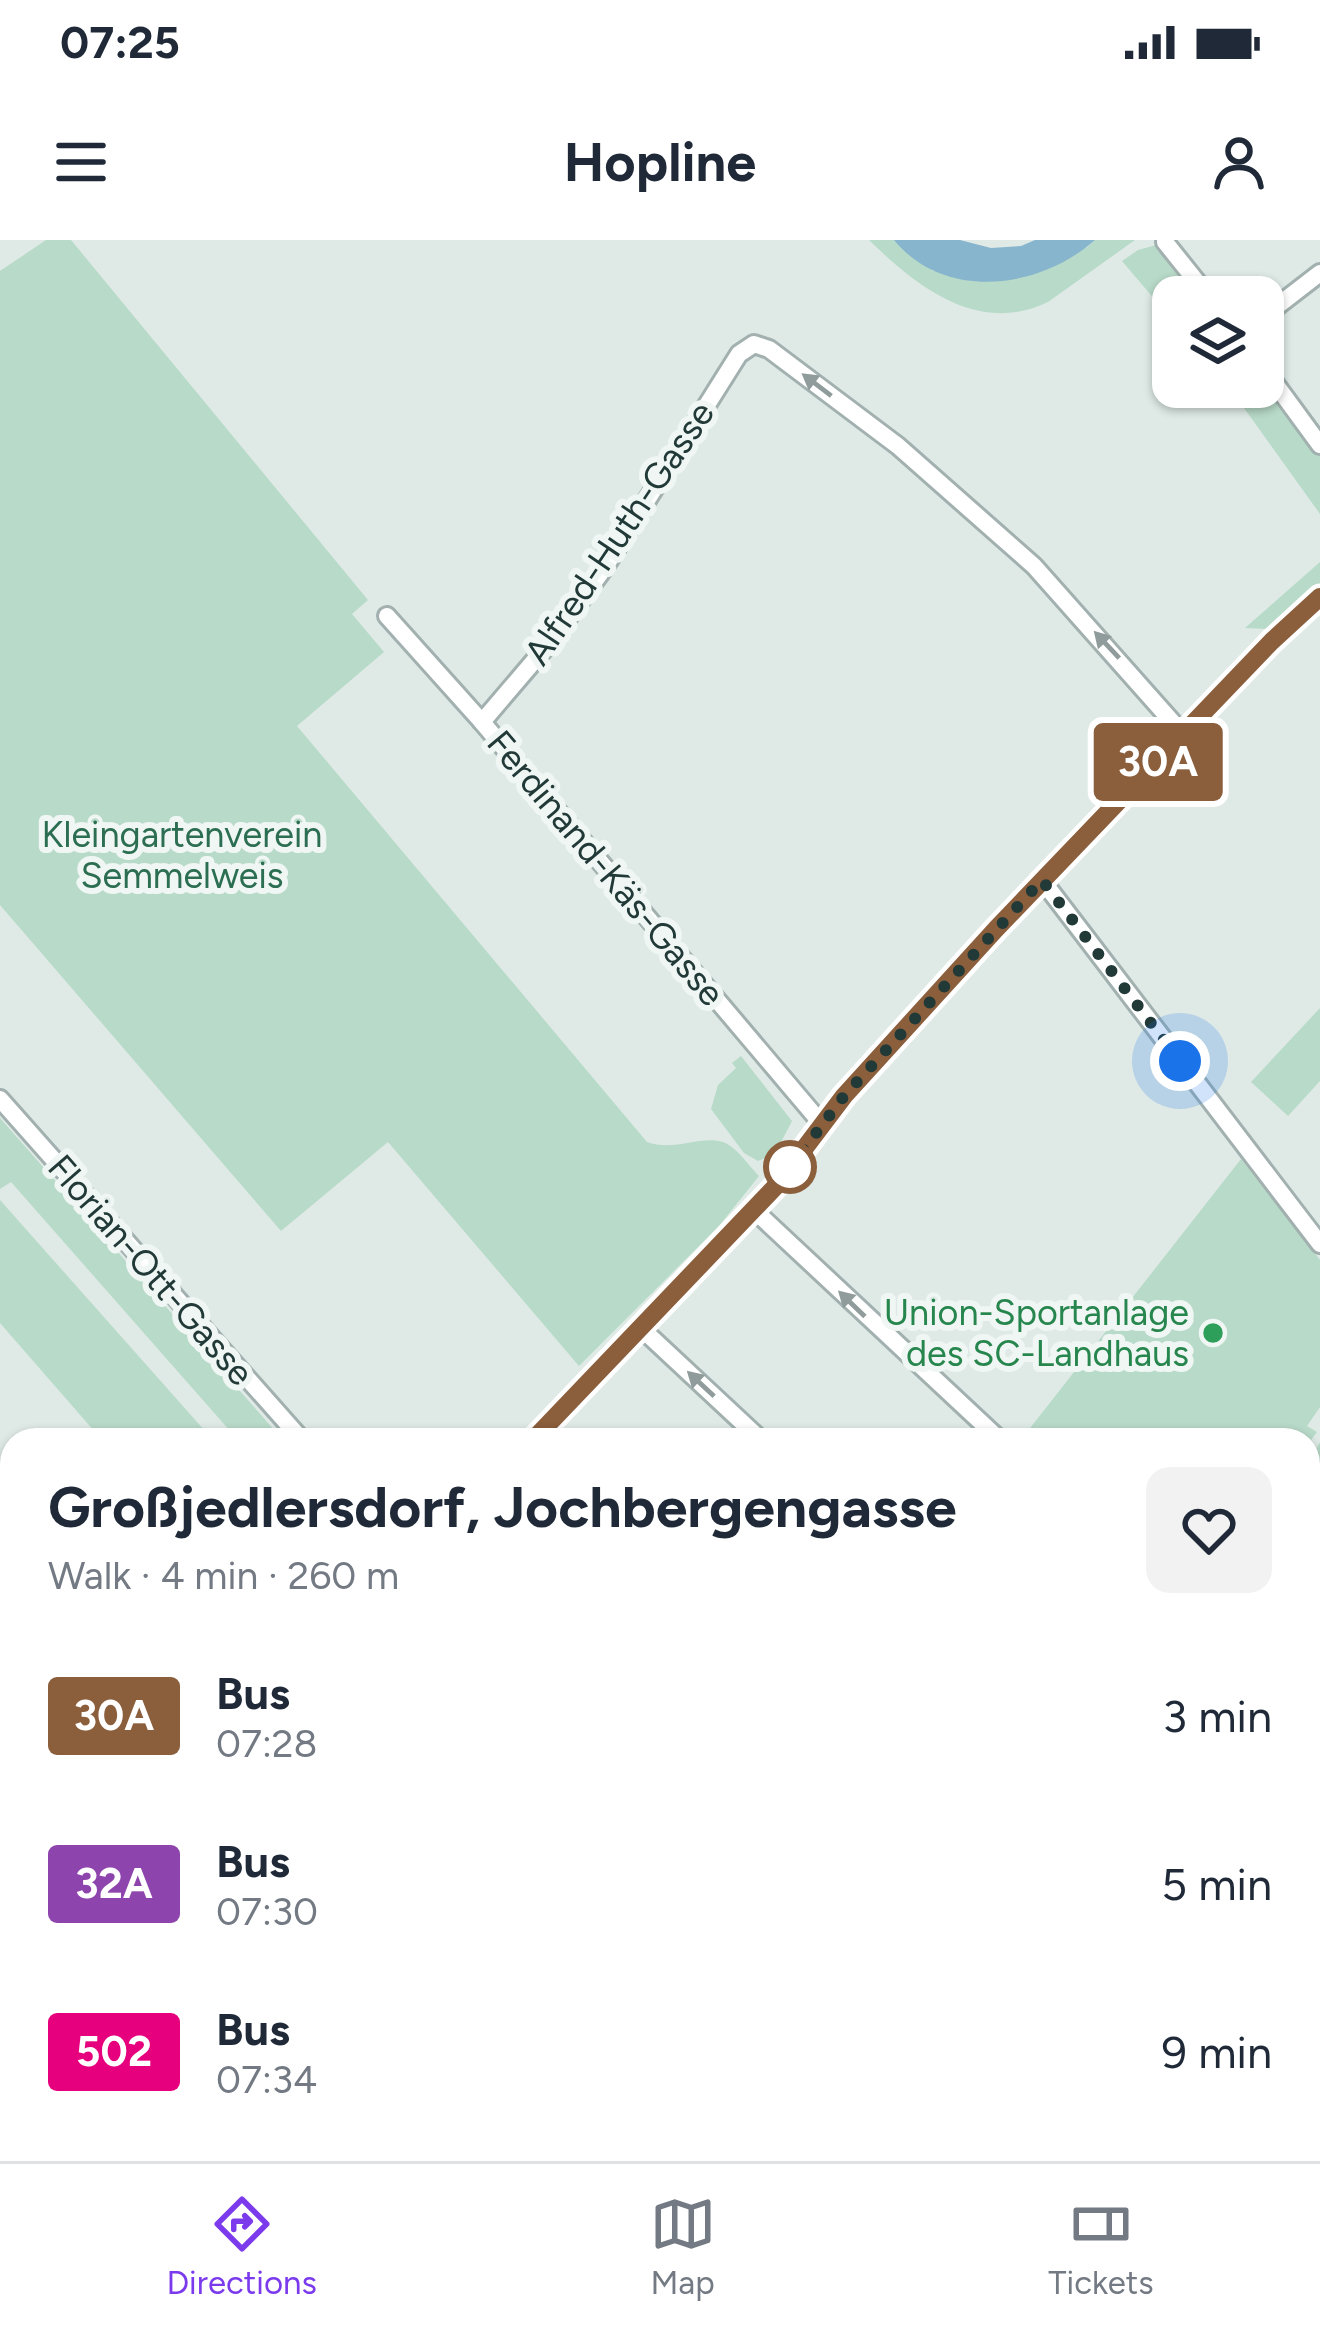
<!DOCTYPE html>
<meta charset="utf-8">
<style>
body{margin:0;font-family:Figtree,sans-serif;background:#f2f2f3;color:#1f2937;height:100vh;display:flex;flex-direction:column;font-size:45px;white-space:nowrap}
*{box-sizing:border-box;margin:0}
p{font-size:39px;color:#747a83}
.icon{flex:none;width:66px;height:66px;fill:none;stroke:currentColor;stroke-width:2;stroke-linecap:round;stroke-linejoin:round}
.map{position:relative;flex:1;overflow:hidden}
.sheet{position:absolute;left:0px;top:1188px;width:1320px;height:735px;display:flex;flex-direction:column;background:#fff;border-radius:36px 36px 0 0;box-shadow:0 3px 9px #0004}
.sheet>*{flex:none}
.badge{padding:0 24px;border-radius:9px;font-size:42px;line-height:78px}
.tools{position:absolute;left:1152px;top:36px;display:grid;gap:24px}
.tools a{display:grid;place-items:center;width:132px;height:132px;border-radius:24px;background:#fff;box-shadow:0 3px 9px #0004;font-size:60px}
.you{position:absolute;width:60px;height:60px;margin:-30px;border:9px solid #fff;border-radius:50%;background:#1a73e8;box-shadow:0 0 0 18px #1a73e833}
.map>.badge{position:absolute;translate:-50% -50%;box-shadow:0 0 0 6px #fff}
.round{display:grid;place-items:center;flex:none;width:126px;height:126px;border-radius:24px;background:#f2f2f3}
.overview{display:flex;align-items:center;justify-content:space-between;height:204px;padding:0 48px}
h1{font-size:57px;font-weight:700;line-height:90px}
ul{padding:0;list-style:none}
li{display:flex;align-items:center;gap:36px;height:168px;padding:0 48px}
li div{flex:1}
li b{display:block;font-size:45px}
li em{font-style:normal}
li .badge{min-width:132px;font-weight:700;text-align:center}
.status{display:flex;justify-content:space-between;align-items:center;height:84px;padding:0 60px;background:#fff;direction:ltr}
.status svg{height:33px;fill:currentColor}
header{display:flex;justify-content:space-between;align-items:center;height:156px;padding:0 48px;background:#fff;font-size:54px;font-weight:700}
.menu{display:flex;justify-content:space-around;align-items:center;height:168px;border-top:3px solid #e0e1e3;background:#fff;font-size:33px;color:#747a83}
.menu a{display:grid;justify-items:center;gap:6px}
.menu .selected{color:#7c3aed}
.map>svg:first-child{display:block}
.green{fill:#b8dac8}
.water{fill:#88b5ce}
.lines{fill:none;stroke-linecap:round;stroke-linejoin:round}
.minor-casing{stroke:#a2b1af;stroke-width:22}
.minor{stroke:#fff;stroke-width:16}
.oneway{fill:#909c9b}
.line-casing{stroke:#fff;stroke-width:27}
.line{stroke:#8b5e3c;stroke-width:18}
.walk{stroke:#213937;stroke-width:12;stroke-dasharray:0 21.6}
.stop-dot{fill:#fff;stroke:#8b5e3c;stroke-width:6}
.leisure-dot{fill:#2e9e5b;stroke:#eff6f4;stroke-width:4.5}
.labels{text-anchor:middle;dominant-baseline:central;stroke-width:12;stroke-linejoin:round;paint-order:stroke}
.street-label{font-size:36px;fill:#213937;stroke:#eff6f4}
.park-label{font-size:36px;fill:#2c6e52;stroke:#eff6f4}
.leisure-label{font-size:36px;fill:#27864d;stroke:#eff6f4;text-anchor:end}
</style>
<div class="status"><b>07:25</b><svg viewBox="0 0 49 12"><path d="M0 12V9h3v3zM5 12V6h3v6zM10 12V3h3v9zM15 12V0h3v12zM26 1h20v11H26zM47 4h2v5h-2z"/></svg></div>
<header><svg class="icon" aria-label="menu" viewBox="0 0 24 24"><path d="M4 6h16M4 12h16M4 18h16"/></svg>Hopline<svg class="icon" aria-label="person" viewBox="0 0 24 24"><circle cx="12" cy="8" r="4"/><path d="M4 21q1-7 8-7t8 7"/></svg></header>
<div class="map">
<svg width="1320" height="1921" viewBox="0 0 1320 1921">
<rect width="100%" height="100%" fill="#dfeae7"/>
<g class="green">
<path d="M46 0H71L368 360 352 374 384 412 297 486 647 902C674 912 700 895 723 902 737 907 749 926 759 936L719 986 579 1126 388 902 281 991 0 665V31Z"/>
<path d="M869 0H894L933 31 1086 8 1095 0H1135L1048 62C978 96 916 46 869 0Z"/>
<polygon points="1160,4 1201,57 1173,57 1173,81 1122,21 1138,10"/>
<polygon points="1229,147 1248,147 1256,158 1271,148 1320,213 1320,274"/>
<polygon points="1320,322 1320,346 1268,389 1245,388"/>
<polygon points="1320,768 1320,841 1288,876 1251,842"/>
<polygon points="741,816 792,881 775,914 758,921 744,913 711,869 718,845 736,828 732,823"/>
<polygon points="0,878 283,1200 238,1200 11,942 0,949"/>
<polygon points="1241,919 1320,1020 1320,1167 1307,1186 1317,1192 1308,1204 1308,1200 1037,1200 1027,1192"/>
<polygon points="0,960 213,1200 102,1200 0,1083"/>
<polygon points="1320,1202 1320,1412 1308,1405 1308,1225"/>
<polygon points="0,1407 12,1423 12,1610 0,1608"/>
<polygon points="12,1656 12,1824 0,1809 0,1665"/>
<polygon points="31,1911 126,1911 126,1920 131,1921 31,1921"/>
<polygon points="278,1911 860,1911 865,1917 864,1921 294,1921"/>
<polygon points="895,1911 1073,1911 1085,1921 894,1921"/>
</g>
<path class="water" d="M894 0H960L991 8 1021 6 1035 0H1095C1040 49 945 62 894 0Z"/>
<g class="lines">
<defs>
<g id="minor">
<polyline points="1165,2 1209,57"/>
<polyline points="1263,77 1320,33"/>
<polyline points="1263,127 1320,205"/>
<polyline points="387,376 482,482 821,883"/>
<polyline points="482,482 551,401 605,327 739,114 754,104 769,109 898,206 1034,326 1183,494"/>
<polyline points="1042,640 1320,1004"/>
<polyline points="0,859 302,1200"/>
<polyline points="754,970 1000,1200"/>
<polyline points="641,1088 761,1200"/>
<polyline points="532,1200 777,946 844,856 996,689 1272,401 1320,358"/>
<polyline points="1308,1450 1320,1459"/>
<polyline points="0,1640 12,1631"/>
<polyline points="1308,1663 1320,1673"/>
<polyline points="1308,1784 1320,1769"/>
<polyline points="1111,1911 1122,1921"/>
<polyline points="226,1921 227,1911"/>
<polyline points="1201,1921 1209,1911"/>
</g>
</defs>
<use href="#minor" class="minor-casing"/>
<use href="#minor" class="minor"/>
</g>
<defs><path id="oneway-solid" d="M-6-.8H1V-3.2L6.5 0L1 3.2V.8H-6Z" transform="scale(3)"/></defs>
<g class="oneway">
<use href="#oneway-solid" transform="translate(817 145) rotate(-143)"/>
<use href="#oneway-solid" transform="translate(1107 405) rotate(-133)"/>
<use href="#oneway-solid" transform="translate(852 1064) rotate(-136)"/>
<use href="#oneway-solid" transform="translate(701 1144) rotate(-137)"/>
</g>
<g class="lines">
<defs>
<polyline id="line" points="533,1200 776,946 844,856 996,689 1272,401 1320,357"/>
</defs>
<use href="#line" class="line-casing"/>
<use href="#line" class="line"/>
<polyline class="walk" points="790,927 784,936 844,856 1042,640 1180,821"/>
</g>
<circle class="stop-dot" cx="790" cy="927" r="24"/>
<circle class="leisure-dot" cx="1213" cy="1093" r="12"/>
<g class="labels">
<g class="street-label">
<text transform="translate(619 293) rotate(-56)">Alfred-Huth-Gasse</text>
<text transform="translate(606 628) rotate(50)">Ferdinand-Käs-Gasse</text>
<text transform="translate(151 1030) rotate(49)">Florian-Ott-Gasse</text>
</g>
<g class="park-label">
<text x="182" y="594">Kleingartenverein<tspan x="182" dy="41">Semmelweis</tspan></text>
</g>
<g class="leisure-label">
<text x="1189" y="1072">Union-Sportanlage<tspan x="1189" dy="41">des SC-Landhaus</tspan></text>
</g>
</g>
</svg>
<div class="tools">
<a><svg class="icon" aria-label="layers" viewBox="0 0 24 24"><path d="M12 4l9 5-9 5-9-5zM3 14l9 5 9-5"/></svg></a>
</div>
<div class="you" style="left:1180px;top:821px"></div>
<b class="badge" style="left:1158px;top:522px;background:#8b5e3c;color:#fff">30A</b>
<section class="sheet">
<div class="overview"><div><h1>Großjedlersdorf, Jochbergengasse</h1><p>Walk · 4 min · 260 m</p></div><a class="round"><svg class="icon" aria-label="heart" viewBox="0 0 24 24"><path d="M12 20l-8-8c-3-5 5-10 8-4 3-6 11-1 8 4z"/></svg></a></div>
<ul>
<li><span class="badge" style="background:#8b5e3c;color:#fff">30A</span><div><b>Bus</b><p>07:28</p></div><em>3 min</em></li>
<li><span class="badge" style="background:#8e44ad;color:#fff">32A</span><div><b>Bus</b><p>07:30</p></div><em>5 min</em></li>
<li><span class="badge" style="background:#e6007e;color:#fff">502</span><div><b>Bus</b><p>07:34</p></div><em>9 min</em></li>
</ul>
</section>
</div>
<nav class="menu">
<a class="selected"><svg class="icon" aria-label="directions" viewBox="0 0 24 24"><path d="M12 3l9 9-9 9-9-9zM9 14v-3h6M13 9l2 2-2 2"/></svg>Directions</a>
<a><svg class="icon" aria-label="map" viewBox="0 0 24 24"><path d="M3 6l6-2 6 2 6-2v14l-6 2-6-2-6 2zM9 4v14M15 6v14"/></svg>Map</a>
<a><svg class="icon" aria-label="tickets" viewBox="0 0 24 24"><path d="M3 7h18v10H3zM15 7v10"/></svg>Tickets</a>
</nav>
